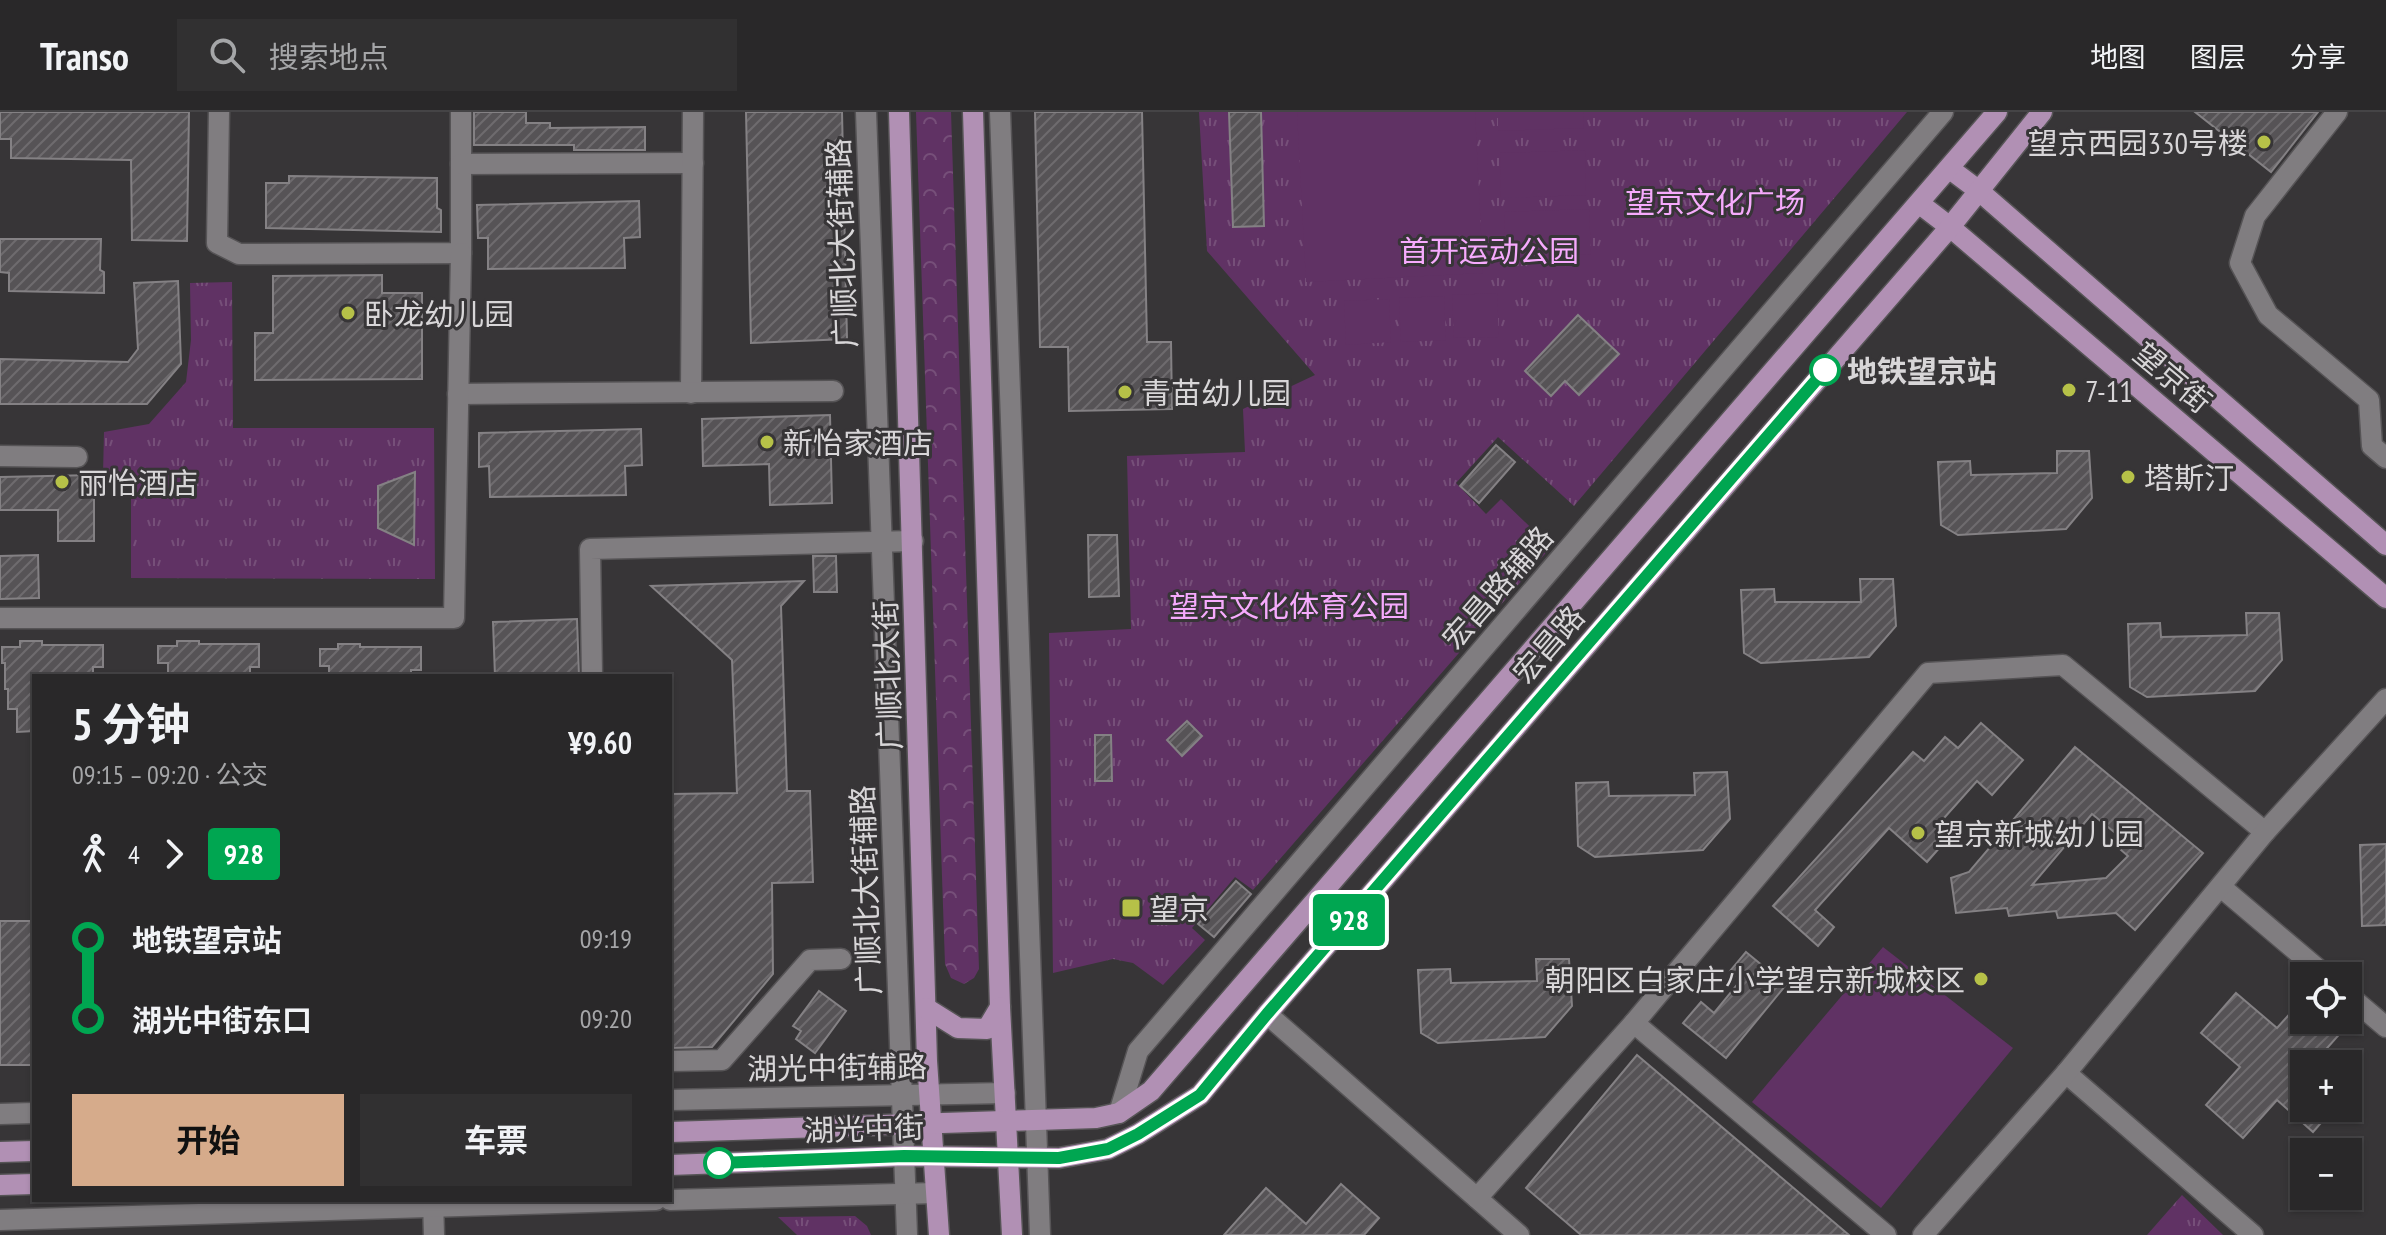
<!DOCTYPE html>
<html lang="zh">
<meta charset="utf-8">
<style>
body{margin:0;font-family:"PT Sans Narrow","Noto Sans SC",sans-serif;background:#313031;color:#f1f3f6;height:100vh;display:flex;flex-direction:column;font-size:30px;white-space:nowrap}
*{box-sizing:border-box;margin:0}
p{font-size:26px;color:#a5a6a8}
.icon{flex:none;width:44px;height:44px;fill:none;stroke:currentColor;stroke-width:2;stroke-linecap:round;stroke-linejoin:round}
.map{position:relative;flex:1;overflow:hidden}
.sheet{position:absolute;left:32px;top:562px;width:640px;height:528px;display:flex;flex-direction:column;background:#292829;border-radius:0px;box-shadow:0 2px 6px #0004,0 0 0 2px #454446}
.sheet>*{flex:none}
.badge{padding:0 16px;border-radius:6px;font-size:28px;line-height:52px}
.buttons{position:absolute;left:2290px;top:850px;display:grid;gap:16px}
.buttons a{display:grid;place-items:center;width:72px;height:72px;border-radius:0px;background:#292829;box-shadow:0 2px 6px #0004,0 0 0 2px #454446;font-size:40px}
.map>.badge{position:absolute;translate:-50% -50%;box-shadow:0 0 0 4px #fff}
.legs{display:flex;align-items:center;gap:12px;height:88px;padding:0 40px;font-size:26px}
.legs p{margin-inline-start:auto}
.overview{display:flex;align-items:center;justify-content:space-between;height:136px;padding:0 40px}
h1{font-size:44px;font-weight:700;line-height:60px}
.button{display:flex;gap:16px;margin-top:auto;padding:16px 40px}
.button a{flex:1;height:92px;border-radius:0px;background:#d6ab8b;color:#111;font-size:32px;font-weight:700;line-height:92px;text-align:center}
.button a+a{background:#313031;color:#f1f3f6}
ul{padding:0 40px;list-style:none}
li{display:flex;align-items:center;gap:28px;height:80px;font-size:30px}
li i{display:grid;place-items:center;width:12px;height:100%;margin:0 10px;background:currentColor}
li i::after{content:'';width:20px;height:20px;margin:-10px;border:6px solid;border-radius:50%;background:#292829}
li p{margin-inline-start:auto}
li:first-child i{background:linear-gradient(#0000 50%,currentColor 0)}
li:last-child i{background:linear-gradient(currentColor 50%,#0000 0)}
header{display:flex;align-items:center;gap:48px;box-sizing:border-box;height:112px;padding:0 40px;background:#292829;border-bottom:2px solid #454446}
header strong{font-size:38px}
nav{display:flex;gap:44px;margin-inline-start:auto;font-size:28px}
.search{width:560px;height:72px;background:#313031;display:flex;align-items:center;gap:20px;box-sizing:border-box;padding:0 28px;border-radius:0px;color:#a5a6a8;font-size:30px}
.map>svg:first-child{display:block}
.grass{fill:url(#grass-tufts)}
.forest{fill:url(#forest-crowns)}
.garden{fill:#603264}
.building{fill:url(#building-hatch);stroke:#848184;stroke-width:2;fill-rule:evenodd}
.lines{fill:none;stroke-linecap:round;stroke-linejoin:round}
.minor-casing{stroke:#565456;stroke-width:23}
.major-casing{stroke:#565456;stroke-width:23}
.minor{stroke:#807d80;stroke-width:20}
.major{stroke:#b190b4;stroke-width:20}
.line-1-casing{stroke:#fff;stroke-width:18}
.line-1{stroke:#00a651;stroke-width:12}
.poi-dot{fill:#b6c148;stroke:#373537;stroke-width:3}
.stop-1-dot{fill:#fff;stroke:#00a651;stroke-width:4}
.labels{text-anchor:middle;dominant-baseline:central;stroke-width:6;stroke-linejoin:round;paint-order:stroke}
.poi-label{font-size:30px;fill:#d8d6d8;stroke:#373537;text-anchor:start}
.park-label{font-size:30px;fill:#f6aafd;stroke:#373537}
.street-label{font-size:30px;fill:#d8d6d8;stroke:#373537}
.stop-label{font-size:30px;font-weight:bold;fill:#d8d6d8;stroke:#373537;text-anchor:start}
</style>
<header>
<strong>Transo</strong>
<div class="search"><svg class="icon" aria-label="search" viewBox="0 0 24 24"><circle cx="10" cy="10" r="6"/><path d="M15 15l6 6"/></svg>搜索地点</div>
<nav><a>地图</a><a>图层</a><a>分享</a></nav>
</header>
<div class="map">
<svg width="2386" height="1123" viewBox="0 0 2386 1123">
<defs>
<pattern id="grass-tufts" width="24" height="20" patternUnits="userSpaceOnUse" patternTransform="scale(2)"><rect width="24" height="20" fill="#603264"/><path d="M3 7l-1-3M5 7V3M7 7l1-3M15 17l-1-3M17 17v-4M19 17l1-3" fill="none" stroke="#764f79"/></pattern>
<pattern id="forest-crowns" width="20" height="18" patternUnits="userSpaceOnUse" patternTransform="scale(2)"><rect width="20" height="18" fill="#603264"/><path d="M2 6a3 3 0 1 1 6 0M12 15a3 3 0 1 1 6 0" fill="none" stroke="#764f79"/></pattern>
<pattern id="building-hatch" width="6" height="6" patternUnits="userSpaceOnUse" patternTransform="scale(2)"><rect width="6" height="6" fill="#565356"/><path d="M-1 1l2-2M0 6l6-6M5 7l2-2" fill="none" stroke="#6e6b6e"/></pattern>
</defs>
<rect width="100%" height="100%" fill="#373537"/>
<g class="grass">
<polygon points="1199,0 1907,0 1574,394 1498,325 1456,371 1486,402 1501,387 1551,435 1253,778 1235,765 1192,816 1205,828 1163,873 1133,851 1113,847 1053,861 1049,521 1131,517 1127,344 1245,340 1243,297 1315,263 1207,139"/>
<polygon points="232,170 233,316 434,316 435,467 131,466 131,366 103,363 104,320 149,312 186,270 191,228 190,171"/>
<polygon points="2182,1083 2223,1123 2147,1123"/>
<polygon points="855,1104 867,1114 871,1123 797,1123 778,1105"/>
</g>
<polygon class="forest" points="916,0 951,0 979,857 974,866 964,872 951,866 945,852"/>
<g class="garden">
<polygon points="1297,0 1475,0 1483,161 1306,170"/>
<polygon points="1498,0 1583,0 1584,16 1498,19"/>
<polygon points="1585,38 1586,83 1501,86 1500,41"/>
<polygon points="1589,97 1591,142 1506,145 1504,100"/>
<polygon points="1497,181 1499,225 1454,226 1452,183"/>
<polygon points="1444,184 1446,228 1401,230 1399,186"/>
<polygon points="1389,187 1391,230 1346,233 1344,189"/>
<polygon points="1883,835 2013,936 1881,1096 1752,990"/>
</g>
<g class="building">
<polygon points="0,0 189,0 187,129 132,128 131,48 11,46 11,27 0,27"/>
<polygon points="474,0 526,0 526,11 550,11 550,16 645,15 645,38 574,38 574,33 474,33"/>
<polygon points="746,0 842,0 847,227 751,231"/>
<polygon points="1035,0 1142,0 1147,230 1171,230 1172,297 1069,299 1068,235 1040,235"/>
<polygon points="1229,0 1261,0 1264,114 1233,115"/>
<polygon points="2195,0 2318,0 2271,60"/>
<polygon points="289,64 437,66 437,96 441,98 441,120 266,116 266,71 289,71"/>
<polygon points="639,89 640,125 624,126 625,156 488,157 488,126 478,126 477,93"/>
<polygon points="0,127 101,127 100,158 104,160 104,181 9,179 9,161 0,160"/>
<polygon points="382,163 382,181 422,181 422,267 255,268 255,221 273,221 273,164"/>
<polygon points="178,169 181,252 147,292 0,292 0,247 128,250 138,237 134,171"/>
<polygon points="1578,203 1619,242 1579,283 1565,269 1551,284 1525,259"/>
<polygon points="830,303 832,391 770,393 769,352 703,354 702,307"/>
<polygon points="641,317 642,353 625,354 626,383 490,385 489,354 479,355 479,321"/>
<polygon points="1496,333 1515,350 1479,391 1460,374"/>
<polygon points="2057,339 2089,339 2092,386 2066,417 1958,423 1941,413 1938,350 1970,349 1971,363 2057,361"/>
<polygon points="415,360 414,433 378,416 378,374"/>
<polygon points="94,363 94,429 58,429 58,398 0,398 0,365"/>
<polygon points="1088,423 1117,423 1119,484 1089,485"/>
<polygon points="38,443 39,486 0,487 0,444"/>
<polygon points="813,444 836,444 837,480 814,480"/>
<polygon points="1860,467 1893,467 1896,514 1869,545 1761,551 1744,541 1741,478 1774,477 1775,490 1861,490"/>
<polygon points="804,469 781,494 787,679 810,679 813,770 772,771 773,862 712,935 670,936 670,682 737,681 732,548 651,474"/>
<polygon points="2246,501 2279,501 2282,548 2255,579 2147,585 2130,575 2128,512 2160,511 2161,525 2247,523"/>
<polygon points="577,507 579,564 495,564 493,510"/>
<polygon points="20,529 42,529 42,533 103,533 103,555 93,555 93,564 34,564 34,619 17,620 17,597 8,597 8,577 5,577 5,551 2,551 2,535 20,535"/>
<polygon points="177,529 199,529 199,532 259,532 259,555 250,555 250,564 168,564 168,551 158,551 158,534 177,534"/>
<polygon points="338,532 360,532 360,535 421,535 421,558 411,558 411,564 329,564 329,554 320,554 320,537 338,537"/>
<polygon points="1187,609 1202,624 1182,644 1167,628"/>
<polygon points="1981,611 2023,648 1992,683 1977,669 1936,715 1948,726 1927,750 1889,716 1815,798 1834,815 1818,834 1773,794 1913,640 1924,649 1945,625 1958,636"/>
<polygon points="1095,623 1111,623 1112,669 1095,669"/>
<path d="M2075 635 2203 741 2135 818 2116 801 2058 806 2056 799 2009 804 2007 796 1956 801 1951 766 1969 760ZM2092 702 2119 724 2113 731 2128 744 2106 766 2032 773Z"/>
<polygon points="1727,660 1730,707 1703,738 1595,745 1578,734 1576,671 1608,670 1609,684 1695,683 1694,661"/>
<polygon points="2386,732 2386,813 2362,814 2360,733"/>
<polygon points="1236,769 1251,782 1214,825 1198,812"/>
<rect x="0" y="809" width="34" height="144"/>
<polygon points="1746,840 1786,873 1726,946 1683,911 1701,890 1714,901 1741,868 1730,859"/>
<polygon points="1536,847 1569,847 1572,894 1545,925 1438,931 1421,921 1418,858 1450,857 1451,871 1537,869"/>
<polygon points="819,879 846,899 815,941 796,927 801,919 793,914"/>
<polygon points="2236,881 2277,916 2304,886 2304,908 2352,908 2313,952 2304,952 2304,996 2334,996 2313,1020 2277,988 2243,1026 2206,993 2240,955 2201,921"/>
<polygon points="1637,943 1849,1123 1581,1123 1526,1076"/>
<polygon points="1341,1072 1379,1106 1364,1123 1224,1123 1266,1076 1306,1112"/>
</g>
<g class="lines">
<defs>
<g id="minor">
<polyline points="219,0 217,131 239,142 461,141 461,0"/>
<polyline points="866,0 907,1123"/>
<polyline points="1000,0 1040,1123"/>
<polyline points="2337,0 2255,104 2240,151 2268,203 2369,288 2372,334 2386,346"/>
<polyline points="461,52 693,51"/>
<polyline points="691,281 693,0"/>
<polyline points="458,282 833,279"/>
<polyline points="0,344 77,345"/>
<polyline points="0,506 454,506 461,141"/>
<polyline points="592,564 590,437 913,429"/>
<polyline points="2221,775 2326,864"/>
<polyline points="2348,883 2386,915"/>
<polyline points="1267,902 1519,1123"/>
<polyline points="1634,911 1886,1123"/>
<polyline points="670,949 722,948 810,848 841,847"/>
<polyline points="2066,961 2253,1123"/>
<polyline points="670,988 1005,981"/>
<polyline points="1119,1001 1138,939 1943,0"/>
<polyline points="0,1002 34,1001"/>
<polyline points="1477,1086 1634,911 1928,561 2063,553 2265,720"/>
<polyline points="433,1088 434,1123"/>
<polyline points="670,1088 936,1081"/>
<polyline points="0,1108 656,1088"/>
<polyline points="1923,1123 2066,961 2265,720 2386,587"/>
</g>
<g id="major">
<polyline points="899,0 927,949 939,1123"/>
<polyline points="973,0 1000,895 1012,1123"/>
<polyline points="1950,57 1978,78 2386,433"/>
<polyline points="1920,92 1950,115 2386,486"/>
<polyline points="926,896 958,916 987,917 1000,895"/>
<polyline points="670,1020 1096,1006 1119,1001 1151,979 1997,0"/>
<polyline points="0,1040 34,1039"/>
<polyline points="670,1053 904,1044 1059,1046 1108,1037 1138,1022 1200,983 1267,902 1950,115 2042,0"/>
<polyline points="0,1073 34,1072"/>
</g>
</defs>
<use href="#minor" class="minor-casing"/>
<use href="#major" class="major-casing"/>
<use href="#minor" class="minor"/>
<use href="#major" class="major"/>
</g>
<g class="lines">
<defs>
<polyline id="line-1" points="719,1051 904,1044 1059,1046 1108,1037 1138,1022 1200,983 1267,902 1825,258"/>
</defs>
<use href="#line-1" class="line-1-casing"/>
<use href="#line-1" class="line-1"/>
</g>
<g class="poi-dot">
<circle cx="2264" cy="30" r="8"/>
<circle cx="348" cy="201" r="8"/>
<circle cx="2069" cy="278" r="8"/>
<circle cx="1125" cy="280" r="8"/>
<circle cx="767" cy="330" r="8"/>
<circle cx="2128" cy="365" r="8"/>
<circle cx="62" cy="370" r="8"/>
<circle cx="1918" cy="721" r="8"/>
<rect x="1121" y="786" width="20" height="20" rx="4"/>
<circle cx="1981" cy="867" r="8"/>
</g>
<g class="stop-1-dot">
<circle cx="1825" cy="258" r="14"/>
<circle cx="719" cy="1051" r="14"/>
</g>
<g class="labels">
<g class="poi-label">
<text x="2248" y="30" text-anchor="end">望京西园330号楼</text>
<text x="364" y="201">卧龙幼儿园</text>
<text x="2085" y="278">7-11</text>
<text x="1141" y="280">青苗幼儿园</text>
<text x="783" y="330">新怡家酒店</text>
<text x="2144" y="365">塔斯汀</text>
<text x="78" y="370">丽怡酒店</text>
<text x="1934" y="721">望京新城幼儿园</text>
<text x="1149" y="796">望京</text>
<text x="1965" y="867" text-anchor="end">朝阳区白家庄小学望京新城校区</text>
</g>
<g class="park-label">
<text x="1715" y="89">望京文化广场</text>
<text x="1489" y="138">首开运动公园</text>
<text x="1289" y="493">望京文化体育公园</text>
</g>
<g class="street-label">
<text transform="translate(841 131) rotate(-92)">广顺北大街辅路</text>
<text transform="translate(2173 265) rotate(40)">望京街</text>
<text transform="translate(1497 475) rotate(-49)">宏昌路辅路</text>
<text transform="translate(1548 532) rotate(-49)">宏昌路</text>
<text transform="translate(887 563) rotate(-92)">广顺北大街</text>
<text transform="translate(865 778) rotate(-92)">广顺北大街辅路</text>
<text transform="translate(837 955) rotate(-1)">湖光中街辅路</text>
<text transform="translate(864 1016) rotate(-2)">湖光中街</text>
</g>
<g class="stop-label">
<text x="1847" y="258">地铁望京站</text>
</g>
</g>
</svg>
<div class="buttons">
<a><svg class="icon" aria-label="locate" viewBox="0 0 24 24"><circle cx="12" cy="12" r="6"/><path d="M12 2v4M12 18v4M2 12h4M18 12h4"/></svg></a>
<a>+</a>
<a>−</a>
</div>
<b class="badge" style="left:1349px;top:808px;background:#00a651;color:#fff">928</b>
<section class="sheet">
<div class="overview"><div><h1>5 分钟</h1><p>09:15 – 09:20 · 公交</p></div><b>¥9.60</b></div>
<div class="legs"><svg class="icon" aria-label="walk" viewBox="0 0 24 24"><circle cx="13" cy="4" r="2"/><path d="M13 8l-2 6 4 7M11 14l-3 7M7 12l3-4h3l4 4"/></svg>4<svg class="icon" aria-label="forward" viewBox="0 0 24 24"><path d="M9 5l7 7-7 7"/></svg><b class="badge" style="background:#00a651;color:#fff">928</b></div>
<ul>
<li><i style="color:#00a651"></i><b>地铁望京站</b><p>09:19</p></li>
<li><i style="color:#00a651"></i><b>湖光中街东口</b><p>09:20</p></li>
</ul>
<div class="button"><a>开始</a><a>车票</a></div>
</section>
</div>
